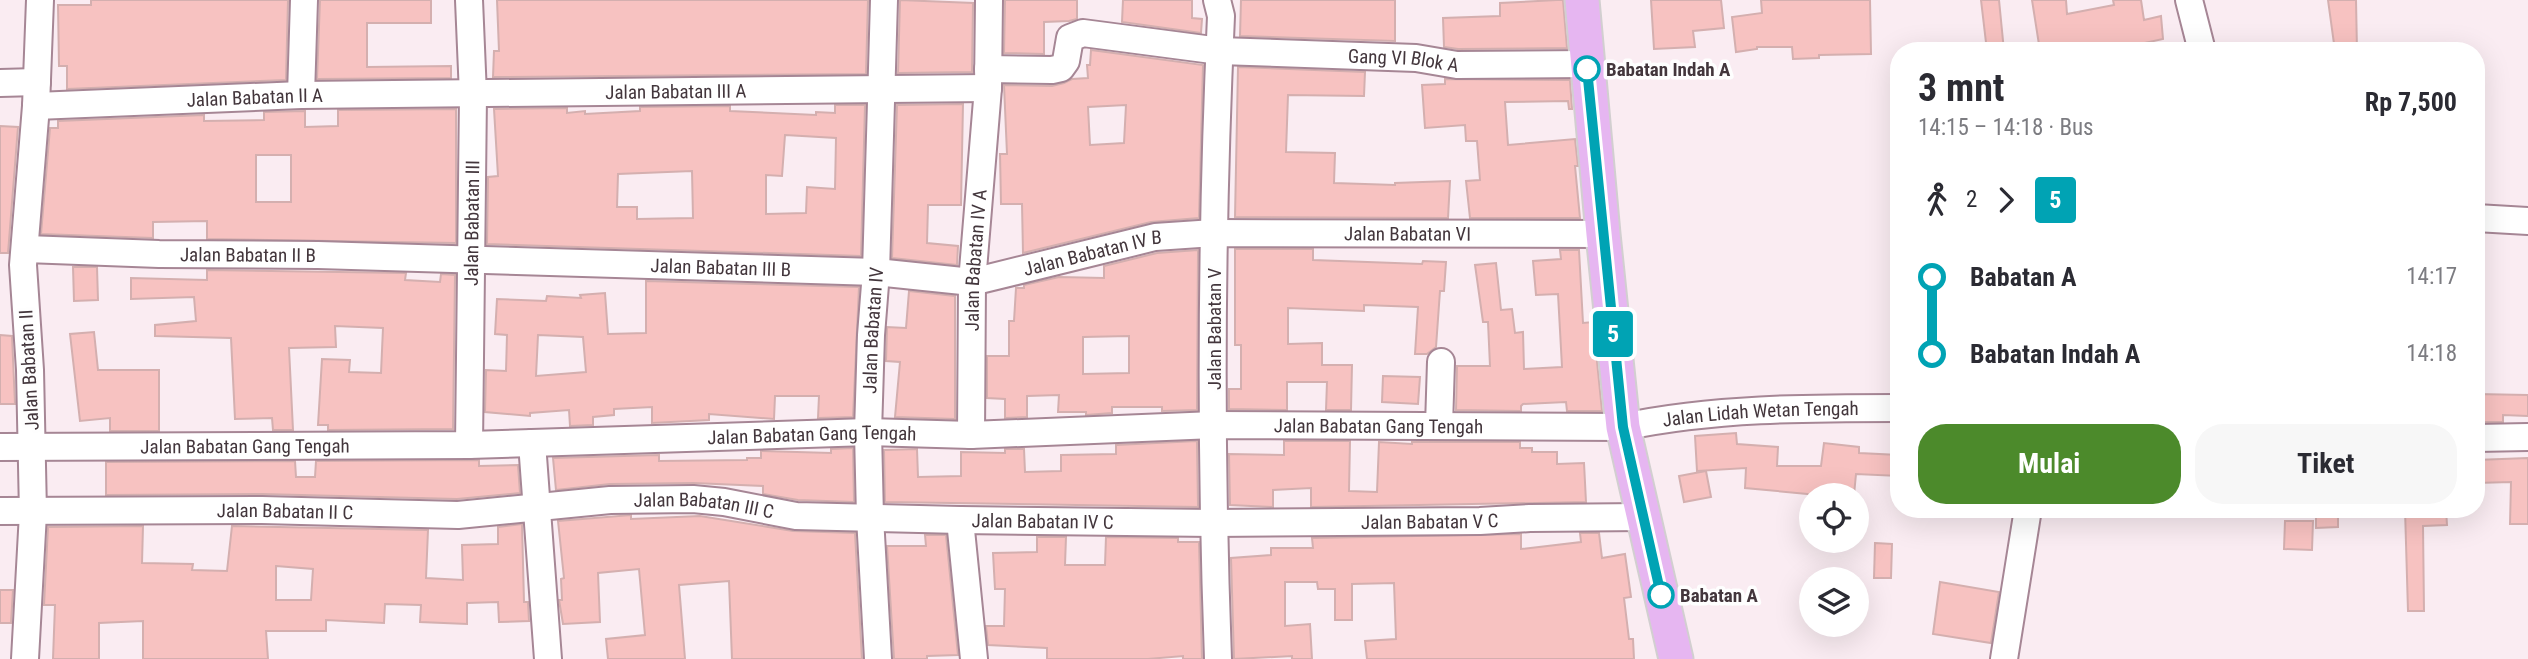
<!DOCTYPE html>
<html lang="id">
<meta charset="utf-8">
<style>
body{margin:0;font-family:"Roboto Condensed",sans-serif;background:#f7f7f7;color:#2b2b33;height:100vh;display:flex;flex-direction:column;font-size:26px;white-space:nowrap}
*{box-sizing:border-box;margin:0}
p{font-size:23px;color:#7c7c81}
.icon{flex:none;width:38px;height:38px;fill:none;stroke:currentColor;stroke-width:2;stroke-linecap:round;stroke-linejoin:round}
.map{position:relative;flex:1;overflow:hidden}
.panel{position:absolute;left:1890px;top:42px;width:595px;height:476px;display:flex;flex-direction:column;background:#fff;border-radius:28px;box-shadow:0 7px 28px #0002}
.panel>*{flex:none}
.badge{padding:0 14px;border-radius:5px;font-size:24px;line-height:46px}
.controls{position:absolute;left:1799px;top:483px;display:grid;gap:14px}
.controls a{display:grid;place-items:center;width:70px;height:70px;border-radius:50%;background:#fff;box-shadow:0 7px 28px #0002;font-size:35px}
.map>.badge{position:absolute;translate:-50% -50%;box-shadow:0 0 0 4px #fff}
.legs{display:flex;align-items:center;gap:10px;height:77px;padding:0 28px;font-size:23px}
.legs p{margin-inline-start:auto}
.summary{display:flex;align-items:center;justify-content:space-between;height:119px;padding:0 28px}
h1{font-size:38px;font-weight:700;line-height:52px}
.button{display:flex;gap:14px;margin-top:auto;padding:14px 28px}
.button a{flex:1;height:80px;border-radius:28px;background:#4c8a2b;color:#fff;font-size:28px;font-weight:700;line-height:80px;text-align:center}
.button a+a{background:#f7f7f7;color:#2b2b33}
ul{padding:0 28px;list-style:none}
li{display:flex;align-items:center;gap:24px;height:77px;font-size:26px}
li i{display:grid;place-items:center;width:10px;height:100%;margin:0 9px;background:currentColor}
li i::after{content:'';width:18px;height:18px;margin:-9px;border:5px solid;border-radius:50%;background:#fff}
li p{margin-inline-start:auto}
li:first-child i{background:linear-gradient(#0000 50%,currentColor 0)}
li:last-child i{background:linear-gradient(currentColor 50%,#0000 0)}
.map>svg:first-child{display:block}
.building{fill:#f7c2c1;stroke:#d4afaf;stroke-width:2;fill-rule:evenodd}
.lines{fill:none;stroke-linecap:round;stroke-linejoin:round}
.minor-casing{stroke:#a68695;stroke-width:30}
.major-casing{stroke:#d2cfd0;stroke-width:37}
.minor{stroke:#fff;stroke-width:26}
.major{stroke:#e6b6f1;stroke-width:33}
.line-1-casing{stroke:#fff;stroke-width:16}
.line-1{stroke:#00a3b4;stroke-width:10}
.stop-1-dot{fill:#fff;stroke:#00a3b4;stroke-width:3.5}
.labels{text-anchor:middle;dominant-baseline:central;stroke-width:7;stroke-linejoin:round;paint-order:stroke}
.street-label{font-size:19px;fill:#43363c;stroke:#fefefe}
.stop-label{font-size:19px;font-weight:bold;fill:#43363c;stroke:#fefefe;text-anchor:start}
</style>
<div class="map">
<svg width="2528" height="659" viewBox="0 0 2528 659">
<rect width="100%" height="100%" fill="#faecf2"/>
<g class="building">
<polygon points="91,0 288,0 286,80 67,89 67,66 59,66 58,5 91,5"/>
<polygon points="320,0 431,0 431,23 367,23 367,67 451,66 451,78 317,79"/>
<polygon points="497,0 868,0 866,74 493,77 494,51 499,51"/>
<polygon points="900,0 973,3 972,72 898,73"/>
<polygon points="1005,0 1077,0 1077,19 1069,21 1044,22 1044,54 1004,53"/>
<polygon points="1123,0 1192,0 1192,18 1202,19 1201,33 1122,22"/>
<polygon points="1241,0 1395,0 1395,41 1240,36"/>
<polygon points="1557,0 1563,0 1567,48 1458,49 1444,47 1443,18 1500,16 1500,3"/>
<polygon points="1651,0 1721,0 1724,28 1693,31 1695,47 1654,49"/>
<polygon points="1761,0 1870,0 1871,54 1819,55 1819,58 1793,59 1792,47 1757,47 1757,49 1736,52 1732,17 1762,13"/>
<polygon points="1981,0 1999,0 2004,51 1987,51"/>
<polygon points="2032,0 2066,0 2067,14 2114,5 2113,0 2141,0 2144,20 2161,16 2163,39 2117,49 2117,51 2040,51"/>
<polygon points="2328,0 2356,0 2357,51 2335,51"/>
<path d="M1091 50 1203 65 1199 218 1151 222 1023 253 1022 204H1001L1000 154H1007L1004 85 1052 86 1064 83 1072 79 1088 78 1087 65H1090ZM1126 105 1124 143 1090 145 1088 107Z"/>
<polygon points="1238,67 1365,72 1364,96 1288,95 1286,152 1335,153 1334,183 1395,185 1395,183 1450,181 1448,218 1235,217"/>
<polygon points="1445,79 1570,80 1572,109 1569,109 1568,101 1505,102 1508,145 1575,139 1578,166 1575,166 1580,218 1470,218 1466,181 1480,180 1477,141 1466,141 1465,125 1425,128 1422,85 1445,84"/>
<polygon points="963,104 961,205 928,205 927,243 958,246 957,265 892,258 897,105"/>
<path d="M835 105H865L861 256 487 244 488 177 498 176 494 109 567 108V113L585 111V114L640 111V107L730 106V111L816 115V112L835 113ZM785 135 836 138 835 189 807 187 806 213 766 214V175L782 176ZM692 171 693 218 637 219V207H617L618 174Z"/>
<path d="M456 109V243L207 239V221L153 222V238L41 234 50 128H58V121L204 115V121L264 120V112L305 111V127L338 126V110ZM256 155H291V202H256Z"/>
<polygon points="0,126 18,127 8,253 0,253"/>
<polygon points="1235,249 1313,249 1313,260 1422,264 1423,261 1446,262 1444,291 1440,291 1436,347 1427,354 1415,354 1418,307 1364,305 1364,311 1288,308 1288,344 1322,343 1322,365 1352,365 1351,410 1326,410 1327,382 1287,382 1287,410 1229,409 1229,389 1241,389 1241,345 1235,345"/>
<path d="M1198 250 1197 410 1162 411V407H1112V413L1086 415V412H1058L1059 395 1027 396V417L1005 418V399L987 398V356H1009V321H1014L1016 288H1024V285L1059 277 1104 278V266L1157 253ZM1129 336V373L1083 374V337Z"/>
<polygon points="1560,250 1579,250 1583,323 1593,322 1602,411 1567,411 1566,402 1523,404 1521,406 1521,411 1456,410 1457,366 1490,366 1488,322 1483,322 1475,265 1496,263 1501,310 1512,309 1515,333 1523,332 1524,369 1562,367 1558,294 1536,295 1533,261 1561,259"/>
<polygon points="73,267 97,267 98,300 74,301"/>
<polygon points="207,270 406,273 405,280 440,282 441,274 455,275 453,429 328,430 328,425 318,425 322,359 350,360 349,372 381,373 383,328 335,326 336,347 289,348 293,430 273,430 272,418 235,419 231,338 155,336 155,325 196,321 194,297 131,299 131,278 207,280"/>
<path d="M646 281 859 287 853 417 818 418 819 396H775L774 419 709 414V420L652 423V407L614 409V415L593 417V425L570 426 569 410 530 413V416L485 412 486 370 506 371 507 335 495 334 497 299 546 301 547 296 581 298 580 295 605 293 608 334 646 333ZM538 335 583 337 586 372 536 376Z"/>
<polygon points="909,291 955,296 955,419 895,417 900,362 886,361 887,327 906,328"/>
<polygon points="94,332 98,370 159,370 159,431 110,431 110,418 80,421 70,334"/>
<polygon points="0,335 12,336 15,404 0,404"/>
<polygon points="1383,376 1420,377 1418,404 1382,402"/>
<polygon points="2476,394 2528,395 2528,416 2503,415 2503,422 2476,422"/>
<polygon points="1736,433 1737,444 1778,447 1777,466 1821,466 1824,443 1859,447 1859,453 1899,455 1899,476 1856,474 1854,495 1818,495 1745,488 1746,468 1697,471 1695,436"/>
<polygon points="1197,441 1198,507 885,502 884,450 917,449 918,477 961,476 961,452 1005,453 1005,449 1024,449 1025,472 1061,471 1061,455 1116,454 1116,445"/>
<polygon points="1284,441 1350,441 1349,491 1377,492 1379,442 1412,444 1412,442 1520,442 1520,448 1532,448 1532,452 1557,452 1557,464 1584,463 1586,502 1311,507 1311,488 1273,490 1273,507 1230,505 1229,454 1284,455"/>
<polygon points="853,448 854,502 798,500 763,494 763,486 693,483 610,484 556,490 553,458 659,455 659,461 747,460 747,458 761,458 761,451 831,453 831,449"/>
<polygon points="2528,458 2528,524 2510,524 2511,482 2476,483 2476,460"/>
<polygon points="479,460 479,466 518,465 520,493 457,499 262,494 106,495 106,462 295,461 296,477 315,477 316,461"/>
<polygon points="1706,471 1711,497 1684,502 1679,476"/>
<polygon points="2316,509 2338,509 2338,527 2316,528"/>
<polygon points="2405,509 2446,509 2447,525 2423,526 2424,611 2408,611"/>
<polygon points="631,515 631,519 700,516 793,531 855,533 862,659 732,659 729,581 679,585 685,659 608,659 606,639 645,635 639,569 598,573 600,622 563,624 559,600 562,600 561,579 564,578 558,521"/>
<polygon points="2285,521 2313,521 2312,550 2284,549"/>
<path d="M522 524 524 602H528L529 621 499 622 498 602 467 603V624L420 622 421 605 385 604 384 623 326 620V631H266L268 659H143V621L99 623V659H53L55 605H44L48 527 143 526 142 563 193 564 192 570 227 571 232 526 428 530 426 578 463 580 462 545 498 544V527ZM276 566 313 569 311 600H276Z"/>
<polygon points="1580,533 1599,533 1602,558 1625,554 1631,597 1624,598 1629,639 1633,639 1634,659 1367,659 1365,641 1396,639 1394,583 1352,584 1352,620 1335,620 1335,589 1318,589 1317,582 1285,582 1285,626 1310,624 1312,659 1292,659 1292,656 1234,659 1231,558 1271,555 1271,548 1313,548 1312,538 1521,534 1521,549 1581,542"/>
<polygon points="925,535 946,535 958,655 927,656 927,659 894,659 887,546 926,546"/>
<polygon points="1037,537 1066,537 1065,565 1105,565 1106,537 1178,538 1178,542 1199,542 1202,659 1183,659 1183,656 1148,659 1047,659 1047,648 988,645 986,626 1004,626 1005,589 995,589 993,553 1037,552"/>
<polygon points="1875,543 1892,544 1891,578 1874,578"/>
<polygon points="1940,582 1999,592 1991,643 1933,634"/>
<polygon points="0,590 13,590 11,623 0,623"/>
</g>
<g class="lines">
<defs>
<g id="minor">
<path d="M1217 0 1221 16C1211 230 1210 445 1218 659"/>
<polyline points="2189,0 2202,51"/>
<path id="s1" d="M988 69 1052 70 1061 68 1066 61 1070 38 1083 33 1220 51 1416 58 1457 65 1587 64"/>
<polyline points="0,83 37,82"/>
<polyline points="301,95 304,0"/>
<path id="s2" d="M36 106 301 95 988 88"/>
<polyline points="2476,218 2528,221"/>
<path id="s3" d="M26 249 159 254 318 255 876 272 972 282 1155 237 1214 233 1603 234"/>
<polyline points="1439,426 1441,362"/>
<path id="s4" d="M971 435 972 282 988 88 989 0"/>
<polyline points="2476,438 2528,437"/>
<polyline points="532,443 548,659"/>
<path id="s5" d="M469 445 473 95 469 0"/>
<path id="s6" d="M0 447 469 445 868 432 971 435 1214 425 1623 427C1713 408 1807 408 1899 408"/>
<path id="s7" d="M0 511 262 510 458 515 610 500 693 499 724 502 796 516 960 520 1213 523 1480 521 1530 518 1644 517"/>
<polyline points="960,520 974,659"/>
<polyline points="25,659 33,513 30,370 23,265 36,106 40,0"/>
<path id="s8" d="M878 659 870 517 868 432 871 335 876 272 884 0"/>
<polyline points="2004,659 2028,509"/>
</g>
<polyline id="major" points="1582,0 1603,234 1623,427 1676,659"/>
</defs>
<use href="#minor" class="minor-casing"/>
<use href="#major" class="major-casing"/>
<use href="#minor" class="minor"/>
<use href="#major" class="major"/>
</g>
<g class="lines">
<defs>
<polyline id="line-1" points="1587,69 1623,427 1661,595"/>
</defs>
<use href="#line-1" class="line-1-casing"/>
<use href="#line-1" class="line-1"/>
</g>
<g class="stop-1-dot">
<circle cx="1587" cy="69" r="12"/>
<circle cx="1661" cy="595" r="12"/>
</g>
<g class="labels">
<g class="street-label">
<text stroke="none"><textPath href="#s1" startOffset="441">Gang VI Blok A</textPath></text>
<text stroke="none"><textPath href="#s2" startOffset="640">Jalan Babatan III A</textPath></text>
<text stroke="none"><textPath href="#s2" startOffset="219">Jalan Babatan II A</textPath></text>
<text stroke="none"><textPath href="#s5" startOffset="222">Jalan Babatan III</textPath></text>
<text stroke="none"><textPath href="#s3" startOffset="1388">Jalan Babatan VI</textPath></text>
<text stroke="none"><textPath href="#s3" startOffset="1071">Jalan Babatan IV B</textPath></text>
<text stroke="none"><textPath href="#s3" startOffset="222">Jalan Babatan II B</textPath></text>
<text stroke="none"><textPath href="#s4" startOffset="175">Jalan Babatan IV A</textPath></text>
<text stroke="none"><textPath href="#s3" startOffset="695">Jalan Babatan III B</textPath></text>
<text transform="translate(1214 329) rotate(-90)">Jalan Babatan V</text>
<text stroke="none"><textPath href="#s8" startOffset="329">Jalan Babatan IV</textPath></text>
<text transform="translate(29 370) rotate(-93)">Jalan Babatan II</text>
<text stroke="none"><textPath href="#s6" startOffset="1762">Jalan Lidah Wetan Tengah</textPath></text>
<text stroke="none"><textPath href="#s6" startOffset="1379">Jalan Babatan Gang Tengah</textPath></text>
<text stroke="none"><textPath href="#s6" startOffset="812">Jalan Babatan Gang Tengah</textPath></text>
<text stroke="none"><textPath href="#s6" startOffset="245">Jalan Babatan Gang Tengah</textPath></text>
<text stroke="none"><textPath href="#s7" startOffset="705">Jalan Babatan III C</textPath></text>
<text stroke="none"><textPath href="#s7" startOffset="285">Jalan Babatan II C</textPath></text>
<text stroke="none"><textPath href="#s7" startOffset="1045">Jalan Babatan IV C</textPath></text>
<text stroke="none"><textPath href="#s7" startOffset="1432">Jalan Babatan V C</textPath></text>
</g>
<g class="stop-label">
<text x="1606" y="69">Babatan Indah A</text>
<text x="1680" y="595">Babatan A</text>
</g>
</g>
</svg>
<div class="controls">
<a><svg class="icon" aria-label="locate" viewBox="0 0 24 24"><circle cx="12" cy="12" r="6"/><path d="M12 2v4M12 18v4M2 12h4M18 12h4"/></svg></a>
<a><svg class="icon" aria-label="layers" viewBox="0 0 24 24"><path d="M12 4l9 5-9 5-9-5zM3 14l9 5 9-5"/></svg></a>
</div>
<b class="badge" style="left:1613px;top:334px;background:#00a3b4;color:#fff">5</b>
<section class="panel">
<div class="summary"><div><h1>3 mnt</h1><p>14:15 – 14:18 · Bus</p></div><b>Rp 7,500</b></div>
<div class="legs"><svg class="icon" aria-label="walk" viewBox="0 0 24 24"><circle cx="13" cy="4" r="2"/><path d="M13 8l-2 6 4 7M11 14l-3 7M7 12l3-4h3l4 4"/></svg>2<svg class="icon" aria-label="forward" viewBox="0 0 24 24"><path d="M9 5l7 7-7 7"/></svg><b class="badge" style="background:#00a3b4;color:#fff">5</b></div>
<ul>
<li><i style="color:#00a3b4"></i><b>Babatan A</b><p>14:17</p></li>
<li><i style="color:#00a3b4"></i><b>Babatan Indah A</b><p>14:18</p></li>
</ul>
<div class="button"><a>Mulai</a><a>Tiket</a></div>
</section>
</div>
